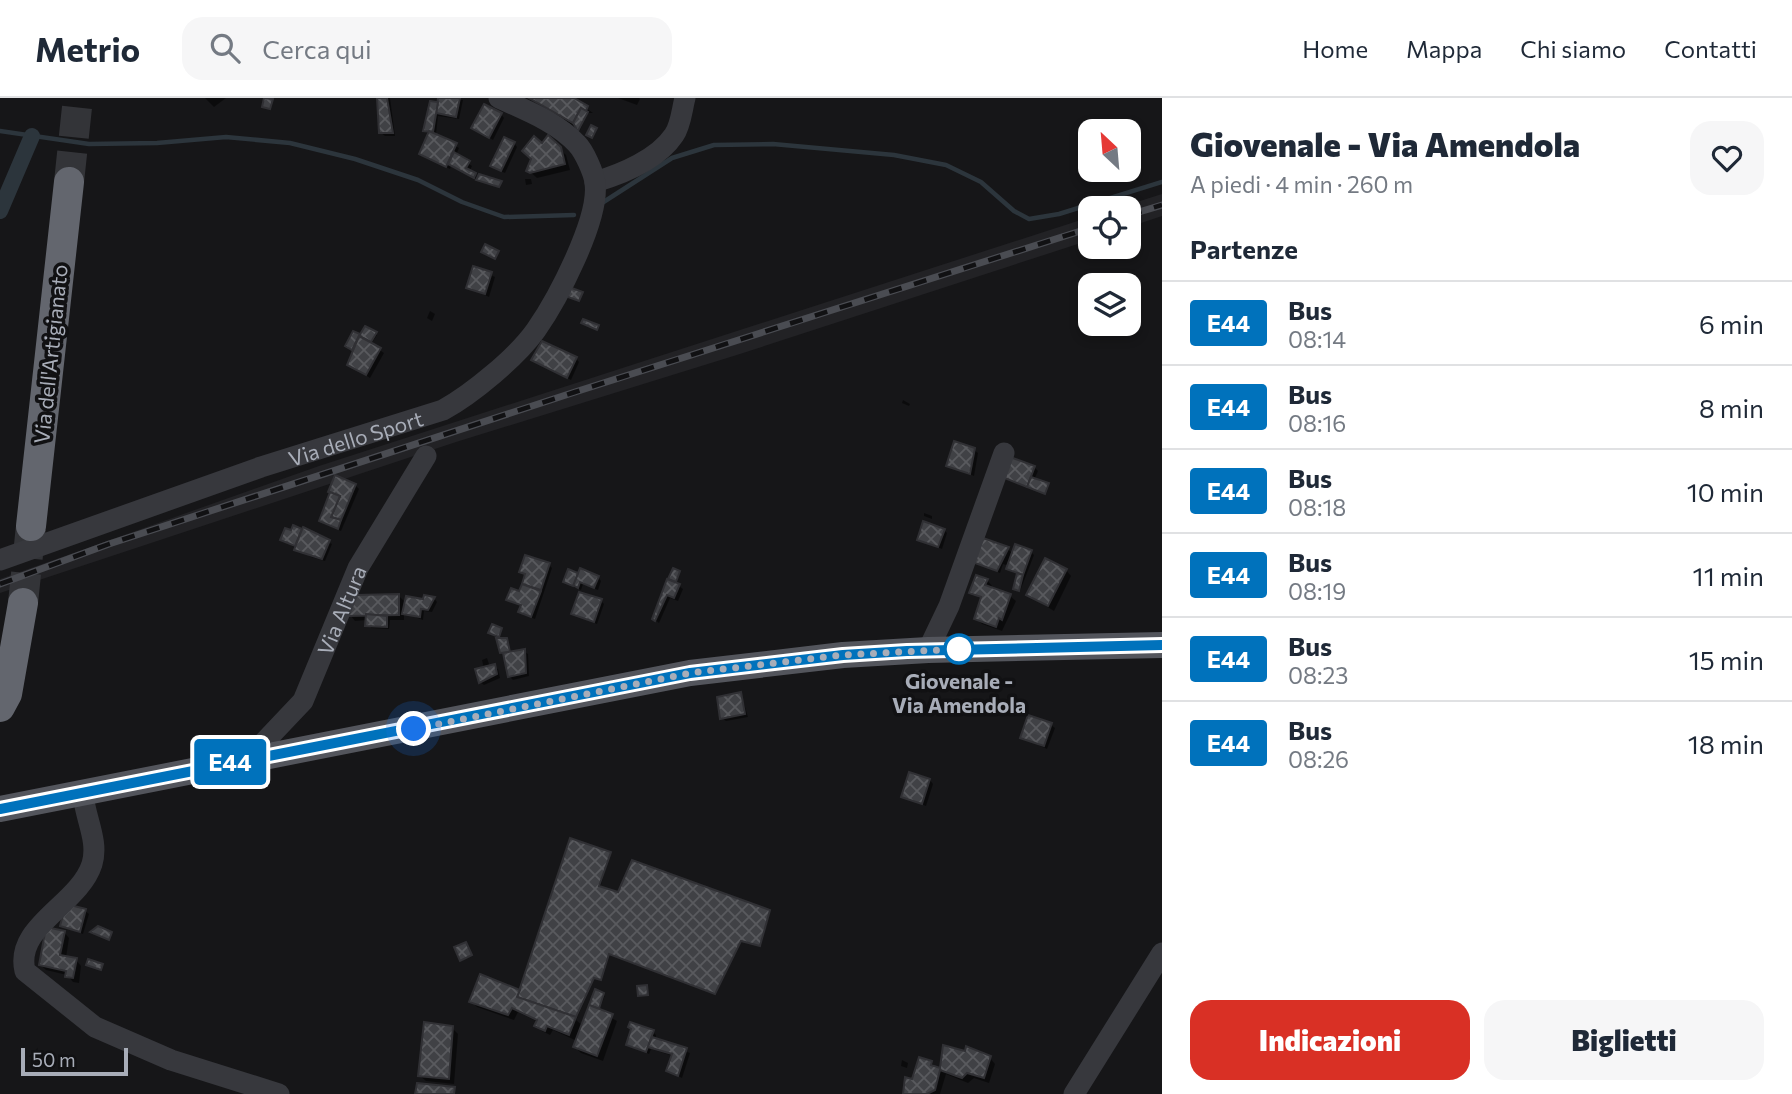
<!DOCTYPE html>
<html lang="it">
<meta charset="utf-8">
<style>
body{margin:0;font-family:Commissioner,sans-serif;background:#f6f6f7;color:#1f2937;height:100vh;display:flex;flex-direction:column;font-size:26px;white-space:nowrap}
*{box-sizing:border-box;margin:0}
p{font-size:23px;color:#747a83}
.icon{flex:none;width:38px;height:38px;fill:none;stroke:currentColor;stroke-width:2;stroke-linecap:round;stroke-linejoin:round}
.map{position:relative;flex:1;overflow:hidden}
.sheet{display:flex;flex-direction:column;background:#fff;width:630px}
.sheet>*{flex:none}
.badge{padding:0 14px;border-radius:5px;font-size:24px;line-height:46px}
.needle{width:46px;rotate:334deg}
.buttons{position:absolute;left:1078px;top:21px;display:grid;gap:14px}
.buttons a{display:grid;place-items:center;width:63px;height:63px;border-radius:14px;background:#fff;box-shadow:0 4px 10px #0003;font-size:35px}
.scale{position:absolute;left:21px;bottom:18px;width:107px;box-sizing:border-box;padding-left:7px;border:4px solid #a8adb8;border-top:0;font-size:19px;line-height:24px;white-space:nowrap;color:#a8adb8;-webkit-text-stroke:5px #111113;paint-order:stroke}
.you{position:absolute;width:35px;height:35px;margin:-18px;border:5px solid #fff;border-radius:50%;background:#1a73e8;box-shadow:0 0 0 10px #1a73e833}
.map>.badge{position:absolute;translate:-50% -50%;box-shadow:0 0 0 4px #fff}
h2{padding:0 28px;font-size:26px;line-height:63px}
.round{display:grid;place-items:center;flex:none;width:74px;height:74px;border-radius:21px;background:#f6f6f7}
.head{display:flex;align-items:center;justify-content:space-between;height:119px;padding:0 28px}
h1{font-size:33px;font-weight:800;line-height:52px}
.action{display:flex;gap:14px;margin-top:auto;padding:14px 28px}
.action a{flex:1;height:80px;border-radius:21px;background:#d93025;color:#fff;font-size:28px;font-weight:800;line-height:80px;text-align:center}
.action a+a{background:#f6f6f7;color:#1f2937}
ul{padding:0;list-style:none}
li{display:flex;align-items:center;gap:21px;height:84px;padding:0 28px;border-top:2px solid #e0e1e3}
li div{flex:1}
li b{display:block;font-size:26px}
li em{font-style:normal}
li .badge{min-width:77px;font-weight:700;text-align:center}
header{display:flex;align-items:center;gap:42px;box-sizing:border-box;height:98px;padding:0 35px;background:#fff;border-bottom:2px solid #e0e1e3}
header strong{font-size:33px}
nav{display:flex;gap:38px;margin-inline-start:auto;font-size:24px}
.search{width:490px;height:63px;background:#f6f6f7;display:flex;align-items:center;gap:18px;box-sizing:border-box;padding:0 24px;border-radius:21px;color:#747a83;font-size:26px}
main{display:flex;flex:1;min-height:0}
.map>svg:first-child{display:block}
.built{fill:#222225}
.shadow{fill:#0007}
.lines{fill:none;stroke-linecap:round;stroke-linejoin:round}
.stream{stroke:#2c353c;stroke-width:4.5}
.canal{stroke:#2c353c;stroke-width:16}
.building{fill:url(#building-cross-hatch);stroke:#303034;stroke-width:2}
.highway-tunnel{stroke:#333438;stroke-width:30;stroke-dasharray:30 15;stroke-linecap:butt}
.minor{stroke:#37383d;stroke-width:21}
.major{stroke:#53555c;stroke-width:26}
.highway{stroke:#63666e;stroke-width:30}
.rail-casing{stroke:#4a4c52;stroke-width:7}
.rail{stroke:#111113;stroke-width:4.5;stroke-dasharray:13;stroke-linecap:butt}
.line-casing{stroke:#fff;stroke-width:16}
.line{stroke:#0072bc;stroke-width:10}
.walk{stroke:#a8adb8;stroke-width:7;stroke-dasharray:0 12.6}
.stop-dot{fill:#fff;stroke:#0072bc;stroke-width:3.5}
.labels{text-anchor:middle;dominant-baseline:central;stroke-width:7;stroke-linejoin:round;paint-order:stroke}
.street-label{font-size:21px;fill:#a8adb8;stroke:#111113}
.stop-label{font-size:21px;font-weight:bold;fill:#a8adb8;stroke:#111113}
</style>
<header>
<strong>Metrio</strong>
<div class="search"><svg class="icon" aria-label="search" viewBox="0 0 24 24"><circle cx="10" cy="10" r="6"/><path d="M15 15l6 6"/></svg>Cerca qui</div>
<nav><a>Home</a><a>Mappa</a><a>Chi siamo</a><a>Contatti</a></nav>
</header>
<main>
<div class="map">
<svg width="1162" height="996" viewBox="0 0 1162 996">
<defs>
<pattern id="building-cross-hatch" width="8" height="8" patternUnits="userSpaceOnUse" patternTransform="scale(1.75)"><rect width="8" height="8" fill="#404145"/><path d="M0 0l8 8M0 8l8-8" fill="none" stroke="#595a5e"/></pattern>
</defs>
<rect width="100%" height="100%" fill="#161618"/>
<g class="built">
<polygon points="1162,96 1162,118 1129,129 1129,110 1118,110"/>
<polygon points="1090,119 1090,142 740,256 456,344 0,495 0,481 319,368"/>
</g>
<g class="shadow">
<polygon points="205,0 226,0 214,9"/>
<polygon points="379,0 390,0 395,38 385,38 381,35"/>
<polygon points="440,0 463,2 459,21 438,18 436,36 459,50 456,57 472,68 469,74 479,80 501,84 500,89 478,82 451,68 450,71 421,56 430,37 425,32"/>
<polygon points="529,0 571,0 593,15 588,15 580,32"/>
<polygon points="618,0 639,0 640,1 637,7"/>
<polygon points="501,16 504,20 493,42 474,30"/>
<polygon points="548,40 566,57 570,72 537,80 528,72"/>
<polygon points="514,45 517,49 505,75 496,71 492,68"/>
<polygon points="525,81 531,81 532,86 526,87"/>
<polygon points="474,170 495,179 489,199 468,189"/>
<polygon points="430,213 435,216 432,223 427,220"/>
<polygon points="366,230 377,237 371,246 384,255 370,280 349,266 355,252 348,249 354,235 361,239"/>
<polygon points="576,260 579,264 571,282 533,262"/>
<polygon points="903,302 910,306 909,308 902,305"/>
<polygon points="974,352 978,355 974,378 948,367"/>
<polygon points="1034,369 1038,373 1034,382 1049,388 1046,396 1004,378"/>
<polygon points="355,387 359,391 341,433 324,426 321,423"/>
<polygon points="924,415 932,418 932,421 924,418"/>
<polygon points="294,429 332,446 325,463 311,459 282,442"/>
<polygon points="944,432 947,435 942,451 919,441"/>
<polygon points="1008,451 1013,456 1031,454 1034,457 1020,493 1016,492 1019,476 1012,474 1009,468 1003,466 1000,475 974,464"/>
<polygon points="549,467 552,470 535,521 524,517 520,514 522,509 508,501 520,496 527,478 521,473"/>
<polygon points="674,472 680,475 676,486 683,491 678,503 670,500 659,525 654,521"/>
<polygon points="1066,472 1071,478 1054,513 1028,497"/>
<polygon points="598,479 601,483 598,492 583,486 581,492 566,485"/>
<polygon points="987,482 992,488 991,491 1010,498 1016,503 1002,533 982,526 976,520 982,502 971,494"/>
<polygon points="399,498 406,505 434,500 437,504 432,514 424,513 423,522 404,515 404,522 390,522 389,531 371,530 367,522 355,523 350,517"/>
<polygon points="601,503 604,506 597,526 573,516"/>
<polygon points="498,542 508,556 524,553 528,556 529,578 513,582 509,578"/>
<polygon points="487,560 490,569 498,571 500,580 484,587 480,584 484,571 482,562"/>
<polygon points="741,596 748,619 726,623 722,620"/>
<polygon points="1051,627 1055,630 1047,651 1022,639"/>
<polygon points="930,682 933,686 926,708 903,699"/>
<polygon points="610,755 600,790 619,796 770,814 761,848 742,843 716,896 610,856 602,882 595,880 576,922 583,928 605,897 599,913 617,923 603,963 581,955 575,949 577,943 553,932 550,937 542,933 536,928 538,924 518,914 514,922 477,909 471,903 520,894"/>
<polygon points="85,813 89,816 83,836 62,828"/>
<polygon points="64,834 69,840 66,860 76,862 81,868 79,885 73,884 67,877 46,872 40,866"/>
<polygon points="452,930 458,936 454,986 426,983 420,978"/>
<polygon points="653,934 656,937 655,942 690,955 682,980 668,973 673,958 651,951 649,956 628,946"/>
<polygon points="990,960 995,966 989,985 974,980 968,985 946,976 940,996 904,996 931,964 938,971"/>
<polygon points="902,962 908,965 907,970 901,968"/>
</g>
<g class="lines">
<g class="stream">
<polyline points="0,33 89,46 157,45 226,39 290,45 355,61 418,82 462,104 504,119 574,117"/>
<polyline points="602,105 672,60 714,47 773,46 894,57 946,67 981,84 1014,113 1029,121 1059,116 1162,84"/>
</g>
<polyline class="canal" points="0,113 32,38"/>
</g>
<g class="building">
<polygon points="264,0 273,1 270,11 262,9"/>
<polygon points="377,0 387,0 393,35 379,35"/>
<polygon points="438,0 460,0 456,19 436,15"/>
<polygon points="529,0 574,0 588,8 586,13 581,10 573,25"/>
<polygon points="430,3 438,4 433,34 423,33"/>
<polygon points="484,6 502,15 489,40 471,30"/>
<polygon points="581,10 588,14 578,33 573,25"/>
<polygon points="591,27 597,30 592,40 586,37"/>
<polygon points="429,33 457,45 446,69 419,56"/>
<polygon points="548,37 561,49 565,66 530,75 526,73 531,61 522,53 534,38 542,45"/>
<polygon points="504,39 515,44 501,73 490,68"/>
<polygon points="454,54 470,63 466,70 476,75 474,80 448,66"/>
<polygon points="479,76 502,83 499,89 476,82"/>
<polygon points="485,146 499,153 495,161 481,154"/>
<polygon points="473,168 492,174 485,196 466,190"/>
<polygon points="569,189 583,194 579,203 565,198"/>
<polygon points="583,221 599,227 597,232 581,225"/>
<polygon points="365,228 377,234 371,244 359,238"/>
<polygon points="353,233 360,236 352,252 345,248"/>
<polygon points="359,238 381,250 366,277 347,267"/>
<polygon points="542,243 577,259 567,280 531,262"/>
<polygon points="954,343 975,350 970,376 946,368"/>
<polygon points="1010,359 1035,368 1027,389 1002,379"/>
<polygon points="335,377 356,386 341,422 331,419 340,398 328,394"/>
<polygon points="1031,379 1049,385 1045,396 1027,389"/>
<polygon points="330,394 340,398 331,419 341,422 338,431 319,423"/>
<polygon points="923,423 945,431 938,449 917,442"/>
<polygon points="293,427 302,431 295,448 280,442 285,430 291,432"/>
<polygon points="303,429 330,442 322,461 294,452"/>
<polygon points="983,440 1009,449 997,473 972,464"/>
<polygon points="1015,446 1032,452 1023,477 1006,471"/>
<polygon points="525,457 550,465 541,492 522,486 525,476 519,474"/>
<polygon points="1045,460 1067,471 1048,508 1026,497"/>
<polygon points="580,470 599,478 594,490 580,484 578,490 573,487"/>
<polygon points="673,470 680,473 676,484 668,481"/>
<polygon points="568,471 578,475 573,488 563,484"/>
<polygon points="1017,475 1023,477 1019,493 1013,491"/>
<polygon points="976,477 988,481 985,487 1011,496 1002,522 999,520 996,529 974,521 981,499 969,495"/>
<polygon points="667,481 680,486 674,500 667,497 655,523 652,521"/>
<polygon points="522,486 541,493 531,519 518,514 521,507 506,502 511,490 519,493"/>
<polygon points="579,494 602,501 594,524 571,516"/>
<polygon points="399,496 399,517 348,518 356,497"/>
<polygon points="424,497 435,499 428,512 421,511 420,519 402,516 406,498 423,501"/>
<polygon points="366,516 387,518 387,529 365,528"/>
<polygon points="492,526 502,530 499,539 488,535"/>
<polygon points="496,540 507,540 510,554 500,555"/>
<polygon points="525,551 526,575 508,579 503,555"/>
<polygon points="495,566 497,576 479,585 475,571"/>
<polygon points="741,594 745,616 720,621 717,599"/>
<polygon points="1028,617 1052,625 1044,648 1020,640"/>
<polygon points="909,674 930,681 922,706 901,699"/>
<polygon points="570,740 611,754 599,788 618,794 632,762 770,812 760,848 741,843 715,896 609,856 601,882 594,880 576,919 517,899"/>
<polygon points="66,806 86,811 80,834 60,828"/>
<polygon points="98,828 112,834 109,842 90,834"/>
<polygon points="46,829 65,833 60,857 77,860 73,880 65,879 66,873 39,867"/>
<polygon points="466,844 472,857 460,863 454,849"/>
<polygon points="88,861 103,866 101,872 86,867"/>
<polygon points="480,876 520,892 517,899 576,919 569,937 547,928 545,933 534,928 537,922 512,910 508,917 469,904"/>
<polygon points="647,887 648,897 638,898 637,888"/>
<polygon points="595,891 604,895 599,911 589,907"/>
<polygon points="589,907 613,916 597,958 573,949"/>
<polygon points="424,924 453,928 449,981 418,978"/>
<polygon points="630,924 654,932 646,954 626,947 631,931 628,929"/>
<polygon points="652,939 687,950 678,978 666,973 672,956 648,949"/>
<polygon points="943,947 965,953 966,948 991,958 984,980 967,975 962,980 940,972 935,992 927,996 903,996 905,979 912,981 919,959 932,963 931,967 940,970"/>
<polygon points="417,985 455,989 454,996 415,996"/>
</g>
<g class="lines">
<g class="highway-tunnel">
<polyline points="69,84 78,0"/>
<polyline points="23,505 31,428"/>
</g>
<g class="minor">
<path d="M595 84C622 76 658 61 674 37 681 27 682 11 685 0"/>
<path id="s1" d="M0 462 261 369 443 312C472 296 517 259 536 232 557 202 600 121 595 85 594 75 584 53 577 46 557 24 525 12 499 0"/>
<polyline points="928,552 949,508 1004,355"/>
<path id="s2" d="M249 660 303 603 358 470 426 358"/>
<path d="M83 696C85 720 99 743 92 766 79 807 14 828 25 873L95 929 171 962 279 996"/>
<polyline points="1074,996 1162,855"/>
</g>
<polyline class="major" points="0,711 690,575 843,557 928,552 1162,547"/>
<g class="highway">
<polyline points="31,428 69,84"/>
<polyline points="0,609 7,596 23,505"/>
</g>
<defs>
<g id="rail">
<polyline points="1129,117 1162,107"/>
<polyline points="0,486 109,446 575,294 1090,130"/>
</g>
</defs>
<use href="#rail" class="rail-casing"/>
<use href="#rail" class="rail"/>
</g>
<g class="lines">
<defs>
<polyline id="line" points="0,711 690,575 843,557 907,553 1162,547"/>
</defs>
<use href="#line" class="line-casing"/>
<use href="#line" class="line"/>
<polyline class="walk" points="414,631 690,575 843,557 959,551"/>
</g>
<circle class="stop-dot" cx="959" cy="551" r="14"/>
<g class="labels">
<g class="street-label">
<text transform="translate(50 256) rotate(-84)">Via dell'Artigianato</text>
<text stroke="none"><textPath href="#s1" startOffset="376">Via dello Sport</textPath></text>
<text stroke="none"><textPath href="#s2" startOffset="177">Via Altura</textPath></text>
</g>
<g class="stop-label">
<text x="959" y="582">Giovenale -<tspan x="959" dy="24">Via Amendola</tspan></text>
</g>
</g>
</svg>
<div class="buttons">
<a><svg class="needle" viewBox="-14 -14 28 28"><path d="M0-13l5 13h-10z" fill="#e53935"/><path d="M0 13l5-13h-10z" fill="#747a83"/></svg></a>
<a><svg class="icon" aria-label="locate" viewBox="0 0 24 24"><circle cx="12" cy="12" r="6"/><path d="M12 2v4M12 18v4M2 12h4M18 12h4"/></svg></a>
<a><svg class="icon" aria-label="layers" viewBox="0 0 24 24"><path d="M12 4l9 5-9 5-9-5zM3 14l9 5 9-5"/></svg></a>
</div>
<div class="scale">50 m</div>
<div class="you" style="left:414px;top:631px"></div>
<b class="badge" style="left:230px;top:664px;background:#0072bc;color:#fff">E44</b>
</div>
<section class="sheet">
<div class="head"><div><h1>Giovenale - Via Amendola</h1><p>A piedi · 4 min · 260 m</p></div><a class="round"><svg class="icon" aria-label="heart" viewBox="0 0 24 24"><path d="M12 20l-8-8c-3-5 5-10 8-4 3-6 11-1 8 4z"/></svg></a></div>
<h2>Partenze</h2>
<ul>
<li><span class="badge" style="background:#0072bc;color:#fff">E44</span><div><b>Bus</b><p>08:14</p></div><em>6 min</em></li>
<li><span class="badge" style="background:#0072bc;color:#fff">E44</span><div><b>Bus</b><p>08:16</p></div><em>8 min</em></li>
<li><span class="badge" style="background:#0072bc;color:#fff">E44</span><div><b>Bus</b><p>08:18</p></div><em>10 min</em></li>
<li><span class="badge" style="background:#0072bc;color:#fff">E44</span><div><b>Bus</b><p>08:19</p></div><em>11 min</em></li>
<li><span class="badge" style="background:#0072bc;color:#fff">E44</span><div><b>Bus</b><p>08:23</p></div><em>15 min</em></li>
<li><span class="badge" style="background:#0072bc;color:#fff">E44</span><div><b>Bus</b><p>08:26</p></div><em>18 min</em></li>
</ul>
<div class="action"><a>Indicazioni</a><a>Biglietti</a></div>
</section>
</main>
